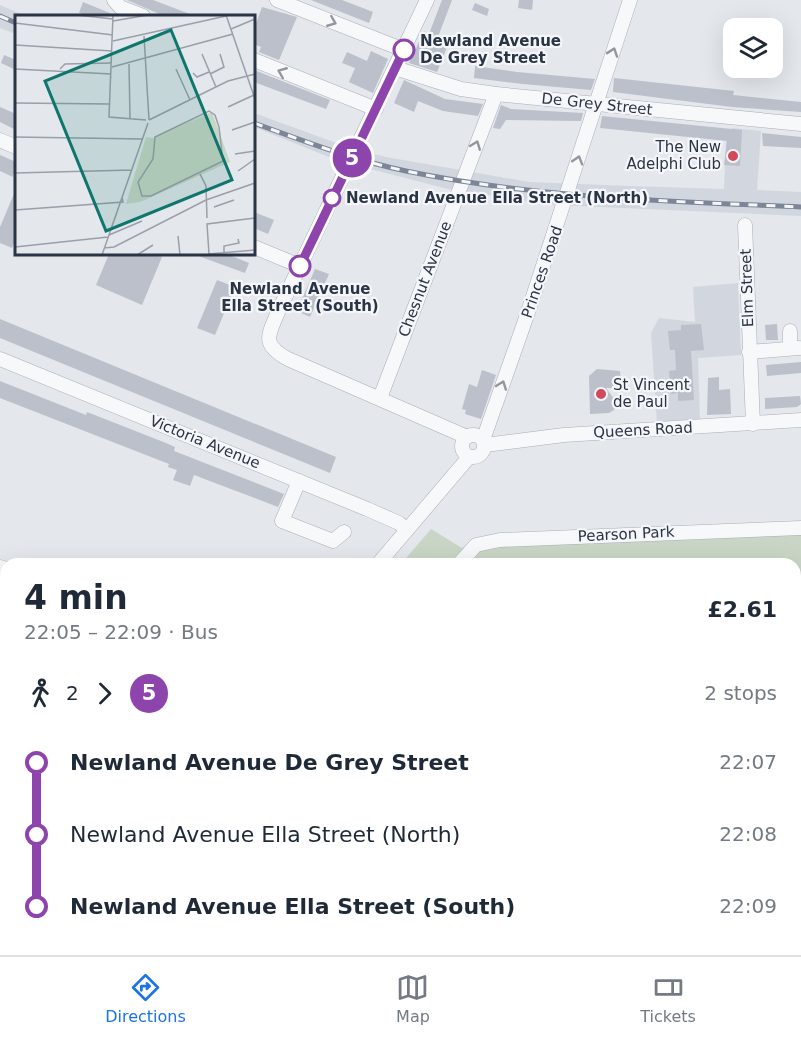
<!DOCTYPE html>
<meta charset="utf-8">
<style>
body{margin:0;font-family:"DejaVu Sans",sans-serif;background:#f6f6f7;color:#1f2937;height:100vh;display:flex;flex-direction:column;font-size:22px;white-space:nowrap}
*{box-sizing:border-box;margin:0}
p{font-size:20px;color:#747a83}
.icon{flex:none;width:33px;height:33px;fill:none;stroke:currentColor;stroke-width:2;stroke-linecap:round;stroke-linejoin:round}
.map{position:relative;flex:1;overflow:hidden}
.side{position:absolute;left:0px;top:558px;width:801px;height:398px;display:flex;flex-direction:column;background:#fff;border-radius:18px 18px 0 0;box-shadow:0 6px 24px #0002}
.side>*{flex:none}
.badge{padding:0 12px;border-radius:20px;font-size:21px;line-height:39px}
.controls{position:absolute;left:723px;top:18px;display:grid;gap:12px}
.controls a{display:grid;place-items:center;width:60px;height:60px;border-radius:12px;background:#fff;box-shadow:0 6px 24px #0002;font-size:30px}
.map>.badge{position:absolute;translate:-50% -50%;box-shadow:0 0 0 3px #fff}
.legs{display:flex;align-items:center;gap:9px;height:66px;padding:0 24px;font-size:20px}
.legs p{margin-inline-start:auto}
.head{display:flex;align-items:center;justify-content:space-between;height:102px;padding:0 24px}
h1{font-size:33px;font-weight:800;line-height:45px}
ul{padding:0 24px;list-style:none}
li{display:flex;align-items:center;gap:21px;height:72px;font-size:22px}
li i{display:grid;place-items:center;width:9px;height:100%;margin:0 8px;background:currentColor}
li i::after{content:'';width:15px;height:15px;margin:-8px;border:4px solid;border-radius:50%;background:#fff}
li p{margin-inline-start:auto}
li:first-child i{background:linear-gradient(#0000 50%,currentColor 0)}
li:last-child i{background:linear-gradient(currentColor 50%,#0000 0)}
.menu{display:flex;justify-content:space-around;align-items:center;height:84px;border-top:2px solid #e0e1e3;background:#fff;font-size:16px;color:#747a83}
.menu a{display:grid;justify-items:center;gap:3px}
.menu .active{color:#1a73e8}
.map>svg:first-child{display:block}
.built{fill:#d2d6de}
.green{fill:#c9d6c5}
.building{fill:#bbc0ca}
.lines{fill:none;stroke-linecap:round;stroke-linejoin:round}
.minor-casing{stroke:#a9aeb7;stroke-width:15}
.minor{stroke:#f7f8fa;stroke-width:14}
.rail-casing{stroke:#7d8696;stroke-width:5}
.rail{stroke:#f4f6f9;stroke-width:3;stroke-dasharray:9;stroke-linecap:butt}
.oneway{stroke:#9196a0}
.line-1-casing{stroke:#fff;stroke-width:14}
.line-1{stroke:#8e44ad;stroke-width:9}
.stop-1-dot{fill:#fff;stroke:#8e44ad;stroke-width:3}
.poi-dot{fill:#d1495b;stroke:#f4f6f9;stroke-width:2}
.labels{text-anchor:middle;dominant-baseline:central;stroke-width:4.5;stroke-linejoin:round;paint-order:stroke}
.stop-label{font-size:15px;font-weight:bold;fill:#2b3445;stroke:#f4f6f9;text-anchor:start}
.street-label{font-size:15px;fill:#2b3445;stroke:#f4f6f9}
.poi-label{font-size:15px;fill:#2b3445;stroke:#f4f6f9;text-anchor:end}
.inset-road{fill:none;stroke:#9a9fa9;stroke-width:1.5}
.view{fill:#0f766e;fill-opacity:0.15;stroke:#0f766e;stroke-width:3}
.inset-edge{fill:none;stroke:#2b3445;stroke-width:3}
</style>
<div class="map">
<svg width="801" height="955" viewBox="0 0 801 955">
<rect width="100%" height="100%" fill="#e4e7ec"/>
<g class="built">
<polygon points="0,5 26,16 16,16 16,34 0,28"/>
<polygon points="254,113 350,148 386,157 529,182 629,186 724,189 726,141 731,141 732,128 761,131 757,190 801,192 801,216 555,205 448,189 339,161 254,127"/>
<polygon points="738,283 741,355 698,358 700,421 657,424 651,333 659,318 695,322 693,287"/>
</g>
<polygon class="green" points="801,525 801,852 795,852 795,564 401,564 431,529 462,548 474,542"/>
<g class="building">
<polygon points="127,0 153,0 195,16 164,16"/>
<polygon points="311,0 342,0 373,12 369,23"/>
<polygon points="442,0 452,0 438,37 449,42 437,72 409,63 424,31 429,34"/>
<polygon points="519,0 533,0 532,10 518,8"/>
<polygon points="83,2 117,16 88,16 79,13"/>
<polygon points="475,3 489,9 487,16 472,10"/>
<polygon points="262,7 297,17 279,60 259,52 261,47 254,44 254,29"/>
<polygon points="371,51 388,59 373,93 349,82 355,68 342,63 347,52 367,61"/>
<polygon points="4,55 16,60 16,70 1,63"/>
<polygon points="475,66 517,72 595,79 591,90 523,84 474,78"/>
<polygon points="254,70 330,100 326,109 254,82"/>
<polygon points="614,78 734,91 733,95 801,102 801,112 732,107 613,92"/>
<polygon points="404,80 445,99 483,104 478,116 443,111 418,101 414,112 394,103"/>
<polygon points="501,105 511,109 583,113 581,121 506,120 500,129 493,128"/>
<polygon points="0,107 16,114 16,130 0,122"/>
<polygon points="602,116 742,130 740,166 724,165 727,141 600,128"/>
<polygon points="762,133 801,137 801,148 763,146"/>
<polygon points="0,155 16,162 13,177 0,171"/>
<polygon points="16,189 16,237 12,248 0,243 0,227"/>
<polygon points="254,212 274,220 268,234 254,228"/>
<polygon points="109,254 153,254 162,257 142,305 96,285"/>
<polygon points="193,254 227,254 249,263 245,273"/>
<polygon points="315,269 329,274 310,317 297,311"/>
<polygon points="217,280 235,287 215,335 197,328"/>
<polygon points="0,319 336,457 330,473 0,338"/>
<polygon points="701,324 704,350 691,351 694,400 678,401 678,393 671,394 669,371 676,370 675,350 670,350 668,331 681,330 681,325"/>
<polygon points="777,324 778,340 766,340 765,325"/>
<polygon points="801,362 801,373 767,376 766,365"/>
<polygon points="597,369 620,371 621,388 606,388 617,403 614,410 609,413 590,414 589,376"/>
<polygon points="482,370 496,375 481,419 465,414 466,410 462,409 469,384 477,387"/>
<polygon points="719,377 719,390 730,389 731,414 707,415 708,378"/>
<polygon points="0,381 86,415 87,412 166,443 175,447 174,451 284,494 278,507 194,475 190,486 173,480 177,470 168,467 169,464 0,398"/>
<polygon points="800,396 801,404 797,407 765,409 765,398"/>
</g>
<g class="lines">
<defs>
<g id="minor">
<polyline points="114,0 120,7 143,16"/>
<polyline points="277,0 404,50"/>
<path d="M427 0 278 312C268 336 261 344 288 359L467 437"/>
<polyline points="254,60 376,109"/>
<polyline points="395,68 461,89 496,94 801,124"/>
<polyline points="0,140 16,147"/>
<polyline points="745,225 753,424"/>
<polyline points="254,247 300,266"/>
<polyline points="790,331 790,348"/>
<polyline points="749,352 799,348"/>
<polyline points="0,359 367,509 399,523 407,530"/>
<polyline points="380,398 496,94"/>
<circle cx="473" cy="446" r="11"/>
<polyline points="483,440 526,318 630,0"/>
<polyline points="485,445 564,435 801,420"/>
<polyline points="299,481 282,521 333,541 344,532"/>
<polyline points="378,564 469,457"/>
<polyline points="459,564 476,545 500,540 801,528"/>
<polyline points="0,567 6,569"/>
<polyline points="0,772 6,773"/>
<polyline points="795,832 801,825"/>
<polyline points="431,950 431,955"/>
<polyline points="35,955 40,950"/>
<polyline points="638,955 640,950"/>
</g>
</defs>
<use href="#minor" class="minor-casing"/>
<use href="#minor" class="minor"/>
<defs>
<g id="rail">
<polyline points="0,16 16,23"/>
<path d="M254 123C304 141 353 160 406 171 536 198 668 201 801 207"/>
</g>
</defs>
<use href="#rail" class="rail-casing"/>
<use href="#rail" class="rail"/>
</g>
<defs><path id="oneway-chevron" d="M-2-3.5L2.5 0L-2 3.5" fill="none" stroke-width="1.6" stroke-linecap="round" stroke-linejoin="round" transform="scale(1.5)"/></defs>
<g class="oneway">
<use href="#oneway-chevron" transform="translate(332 22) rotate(22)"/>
<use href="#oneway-chevron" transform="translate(613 52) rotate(-71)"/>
<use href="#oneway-chevron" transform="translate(282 72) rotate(-158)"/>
<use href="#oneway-chevron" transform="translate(476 145) rotate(-69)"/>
<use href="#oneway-chevron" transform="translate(578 160) rotate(-73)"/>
<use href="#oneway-chevron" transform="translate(502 385) rotate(-70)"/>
</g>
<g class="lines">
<defs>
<polyline id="line-1" points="300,266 404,50"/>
</defs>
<use href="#line-1" class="line-1-casing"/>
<use href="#line-1" class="line-1"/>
</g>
<g class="stop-1-dot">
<circle cx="404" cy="50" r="10"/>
<circle cx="332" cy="198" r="8"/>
<circle cx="300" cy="266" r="10"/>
</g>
<g class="poi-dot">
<circle cx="733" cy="156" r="6"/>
<circle cx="601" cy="394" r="6"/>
</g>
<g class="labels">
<g class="stop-label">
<text x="420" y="41">Newland Avenue<tspan x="420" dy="17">De Grey Street</tspan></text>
<text x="346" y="198">Newland Avenue Ella Street (North)</text>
<text x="300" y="289" text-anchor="middle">Newland Avenue<tspan x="300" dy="17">Ella Street (South)</tspan></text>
</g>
<g class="street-label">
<text transform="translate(597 104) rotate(6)">De Grey Street</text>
<text transform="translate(542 272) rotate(-71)">Princes Road</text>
<text transform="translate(425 279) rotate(-69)">Chesnut Avenue</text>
<text transform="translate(747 288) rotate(-92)">Elm Street</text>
<text transform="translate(643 430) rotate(-3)">Queens Road</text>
<text transform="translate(205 442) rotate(22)">Victoria Avenue</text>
<text transform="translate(626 534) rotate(-3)">Pearson Park</text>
</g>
<g class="poi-label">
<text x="721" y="147">The New<tspan x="721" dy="17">Adelphi Club</tspan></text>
<text x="613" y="385" text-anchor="start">St Vincent<tspan x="613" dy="17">de Paul</tspan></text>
</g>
</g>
<g transform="translate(15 15)">
<rect width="240" height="240" fill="#e4e7ec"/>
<path d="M197 97 215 147 125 187 111 189 131 122 138 123Z" fill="#c9d6c5"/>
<path class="inset-road" d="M62 0 98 4M98 0 94 102 131 105M211 0 240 84M98 6 133 0M0 8 98 20M216 14 240 4M129 21 134 105M98 26 211 1M0 30 97 36M187 39 201 72M114 49 115 104M97 52 218 19M0 54 96 59M45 54 50 49 97 48M161 54 175 85M178 58 182 62 194 57M195 59 209 52 205 39M0 88 94 89M213 92 239 80M194 96 200 100 204 112 208 146 136 181H127L123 167 138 144 140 122ZM134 105 213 66 240 59M217 115 240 107M0 122 128 124M220 139 240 136M223 156 240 144M0 158 117 155M185 159 191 171 192 203M199 192 219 185M0 195 108 187 107 182M240 203 192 209 194 239 240 235M94 220 127 206M163 221 165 240M0 232 93 222M89 233 99 232 191 185 240 168M209 238V231L224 228 223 224M87 240 133 108M122 240 138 230"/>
<path class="view" d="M156 15 217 165 91 216 30 66Z"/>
<rect width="240" height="240" class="inset-edge"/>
</g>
</svg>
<div class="controls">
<a><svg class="icon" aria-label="layers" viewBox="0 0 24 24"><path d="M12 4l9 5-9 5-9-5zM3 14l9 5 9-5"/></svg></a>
</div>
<b class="badge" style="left:352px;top:158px;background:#8e44ad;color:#fff">5</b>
<section class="side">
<div class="head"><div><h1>4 min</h1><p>22:05 – 22:09 · Bus</p></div><b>£2.61</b></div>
<div class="legs"><svg class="icon" aria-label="walk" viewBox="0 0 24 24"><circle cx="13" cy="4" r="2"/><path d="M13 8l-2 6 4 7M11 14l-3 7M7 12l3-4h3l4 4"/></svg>2<svg class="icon" aria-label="forward" viewBox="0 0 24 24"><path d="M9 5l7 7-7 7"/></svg><b class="badge" style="background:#8e44ad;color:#fff">5</b><p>2 stops</p></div>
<ul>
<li><i style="color:#8e44ad"></i><b>Newland Avenue De Grey Street</b><p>22:07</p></li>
<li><i style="color:#8e44ad"></i><span>Newland Avenue Ella Street (North)</span><p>22:08</p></li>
<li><i style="color:#8e44ad"></i><b>Newland Avenue Ella Street (South)</b><p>22:09</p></li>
</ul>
</section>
</div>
<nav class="menu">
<a class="active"><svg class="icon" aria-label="directions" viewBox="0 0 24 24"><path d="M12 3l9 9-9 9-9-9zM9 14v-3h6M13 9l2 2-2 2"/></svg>Directions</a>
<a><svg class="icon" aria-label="map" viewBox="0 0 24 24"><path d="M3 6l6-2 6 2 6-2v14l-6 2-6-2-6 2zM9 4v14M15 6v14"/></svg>Map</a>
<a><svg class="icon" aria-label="tickets" viewBox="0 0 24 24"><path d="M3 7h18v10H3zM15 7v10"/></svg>Tickets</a>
</nav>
